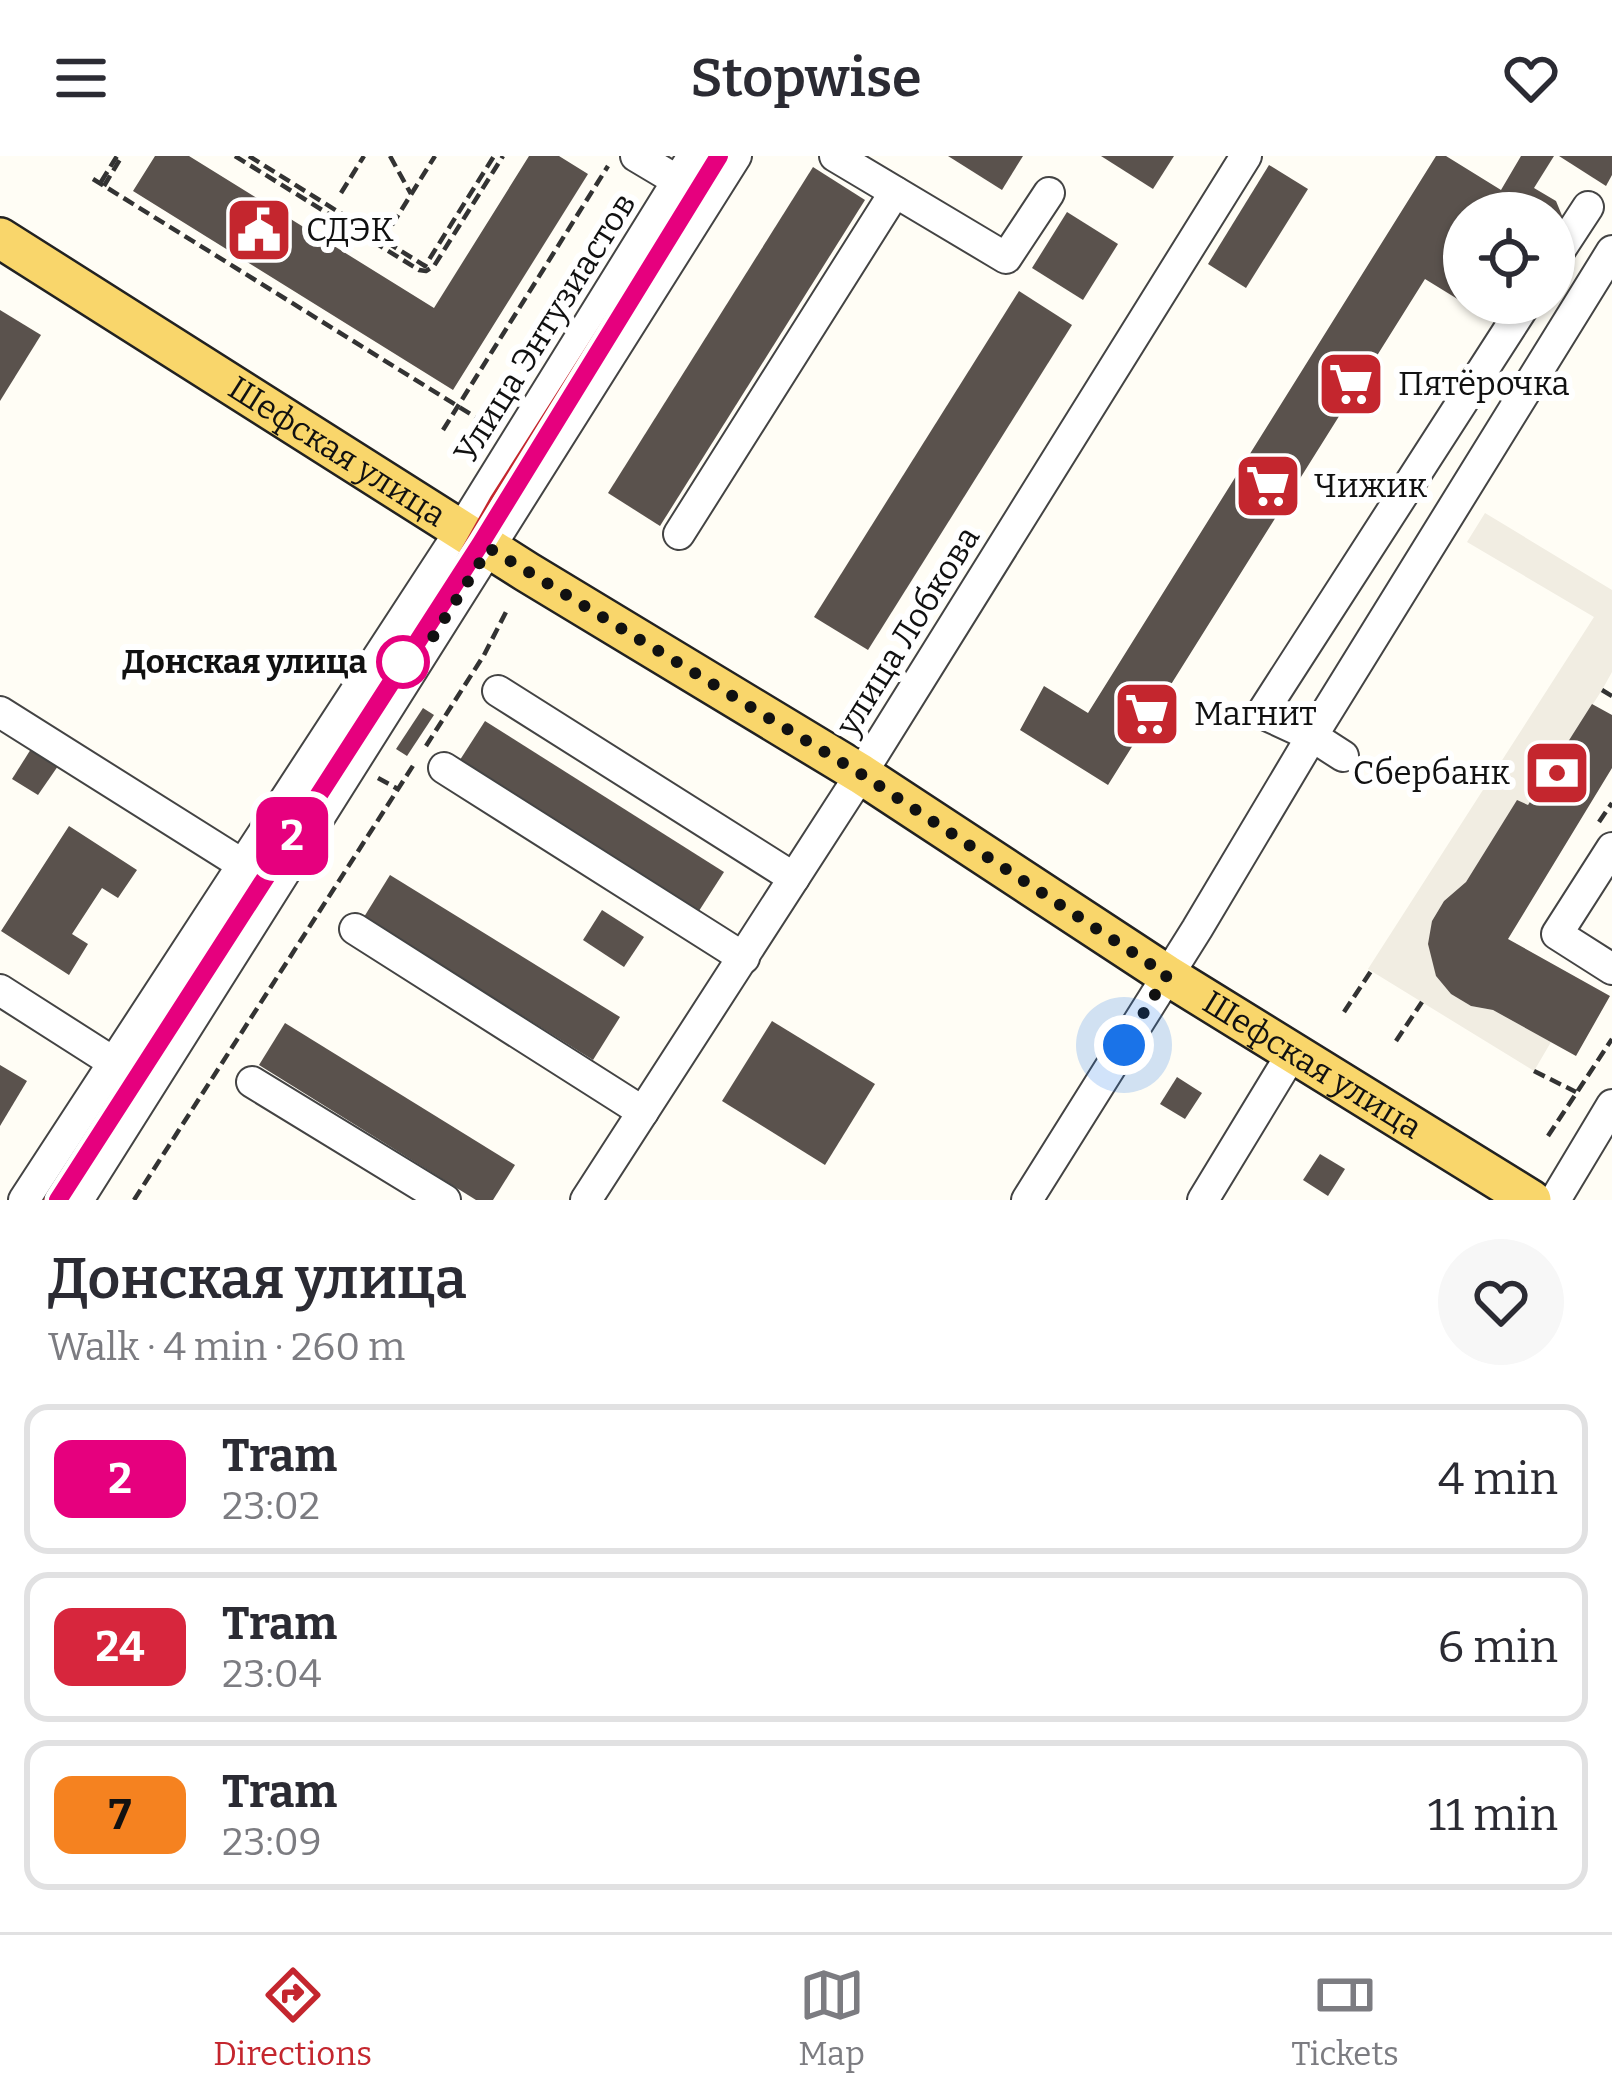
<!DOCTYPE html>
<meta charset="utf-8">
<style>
body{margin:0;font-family:Bitter,serif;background:#f7f7f7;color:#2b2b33;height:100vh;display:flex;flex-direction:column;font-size:45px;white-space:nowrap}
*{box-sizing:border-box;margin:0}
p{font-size:39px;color:#7c7c81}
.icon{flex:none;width:66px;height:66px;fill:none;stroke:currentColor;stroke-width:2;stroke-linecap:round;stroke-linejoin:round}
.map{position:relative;height:1044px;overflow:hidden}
.sheet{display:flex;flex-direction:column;background:#fff;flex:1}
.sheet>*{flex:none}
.badge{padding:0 24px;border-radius:18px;font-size:42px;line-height:78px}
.buttons{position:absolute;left:1443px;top:36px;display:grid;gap:24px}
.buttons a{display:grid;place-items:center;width:132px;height:132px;border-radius:50%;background:#fff;box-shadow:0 3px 9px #0004;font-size:60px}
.you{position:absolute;width:60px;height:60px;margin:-30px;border:9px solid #fff;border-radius:50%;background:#1a73e8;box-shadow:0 0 0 18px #1a73e833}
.map>.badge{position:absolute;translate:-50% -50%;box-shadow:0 0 0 6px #fff}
.round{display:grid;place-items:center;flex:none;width:126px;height:126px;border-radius:63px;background:#f7f7f7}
.headline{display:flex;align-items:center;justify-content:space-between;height:204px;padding:0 48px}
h1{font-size:57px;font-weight:600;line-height:90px}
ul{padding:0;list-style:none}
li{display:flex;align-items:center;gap:36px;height:150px;margin:0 24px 18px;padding:0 24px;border:6px solid #e1e1e2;border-radius:24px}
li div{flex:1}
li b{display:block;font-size:45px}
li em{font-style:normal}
li .badge{min-width:132px;font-weight:700;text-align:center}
header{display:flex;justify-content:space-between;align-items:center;height:156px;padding:0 48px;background:#fff;font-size:54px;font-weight:600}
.dock{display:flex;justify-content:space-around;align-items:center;height:168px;border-top:3px solid #e1e1e2;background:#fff;font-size:33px;color:#7c7c81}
.dock a{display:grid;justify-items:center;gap:6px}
.dock .on{color:#c4262e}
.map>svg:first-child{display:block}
.plaza{fill:#f1ede2}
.building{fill:#5a524d}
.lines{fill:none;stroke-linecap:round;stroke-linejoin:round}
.minor-casing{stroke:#444;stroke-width:34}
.major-casing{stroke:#222;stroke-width:44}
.path{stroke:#333;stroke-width:4.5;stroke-dasharray:12 6;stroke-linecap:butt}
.minor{stroke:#fff;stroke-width:30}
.major{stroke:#f9d66b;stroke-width:39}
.tram{stroke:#c4262e;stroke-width:3}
.line-casing{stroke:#fff;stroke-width:27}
.line{stroke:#e6007e;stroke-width:18}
.walk{stroke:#111;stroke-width:12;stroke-dasharray:0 21.6}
.stop-dot{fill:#fff;stroke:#e6007e;stroke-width:6}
.labels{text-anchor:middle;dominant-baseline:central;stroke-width:12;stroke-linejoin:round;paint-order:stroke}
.poi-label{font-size:33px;fill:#111;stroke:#fff;text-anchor:start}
.street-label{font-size:33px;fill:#111;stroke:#fff}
.stop-label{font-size:33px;font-weight:bold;fill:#111;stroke:#fff;text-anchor:end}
</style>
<header><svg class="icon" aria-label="menu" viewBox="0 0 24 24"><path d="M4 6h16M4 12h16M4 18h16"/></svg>Stopwise<svg class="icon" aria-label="heart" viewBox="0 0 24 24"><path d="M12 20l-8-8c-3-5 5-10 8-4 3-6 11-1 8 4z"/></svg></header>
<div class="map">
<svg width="1612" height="1044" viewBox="0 0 1612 1044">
<rect width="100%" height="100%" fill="#fffdf5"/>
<polygon class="plaza" points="1485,357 1612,434 1612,516 1602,534 1528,649 1517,645 1466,726 1444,745 1432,765 1436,820 1451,838 1471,850 1493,854 1551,886 1534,915 1368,813 1594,461 1467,386"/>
<g class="building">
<polygon points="155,0 189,0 434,152 529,0 559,0 588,18 453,234 133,35"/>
<polygon points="948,0 1023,0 1002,34"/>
<polygon points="1101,0 1174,0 1153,33"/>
<polygon points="1436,0 1446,0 1501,34 1521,0 1554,0 1534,32 1556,45 1563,62 1554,76 1554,57 1464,57 1464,147 1517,147 1486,160 1464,147 1425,123 1108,629 1020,574 1044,530 1088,557"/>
<polygon points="1559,0 1612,0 1612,19 1606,30"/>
<polygon points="1269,9 1308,33 1246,132 1208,108"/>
<polygon points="813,11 865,44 660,370 608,337"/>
<polygon points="1067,56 1118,88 1083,144 1032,112"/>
<polygon points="1019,135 1072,169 868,494 814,461"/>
<polygon points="0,154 41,179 0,245"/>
<polygon points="1592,548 1612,559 1612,612 1508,783 1610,840 1576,900 1493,854 1471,850 1451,838 1436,820 1428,788 1432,765 1444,745 1466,726 1517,644 1528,649"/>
<polygon points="423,552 434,559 407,600 396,593"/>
<polygon points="485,565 724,716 697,758 458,607"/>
<polygon points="31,593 58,610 38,639 12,623"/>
<polygon points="69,670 137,714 118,742 102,732 72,778 88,788 69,819 1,775"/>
<polygon points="390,719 620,861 593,904 364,761"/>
<polygon points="602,754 644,781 624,811 583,784"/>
<polygon points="772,865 875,928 825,1009 722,945"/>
<polygon points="285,867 515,1009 493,1044 476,1044 259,909"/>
<polygon points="0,909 27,925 0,970"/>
<polygon points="1177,921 1202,937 1185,963 1160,948"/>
<polygon points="1320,998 1345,1013 1328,1040 1303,1024"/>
</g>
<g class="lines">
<defs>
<g id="minor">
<polyline points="636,0 693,34"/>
<polyline points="835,0 1006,102 1049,37"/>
<polyline points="1554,103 1588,51"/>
<polyline points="679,378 895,36"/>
<polyline points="498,535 794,722"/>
<polyline points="0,556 256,717"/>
<polyline points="1343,600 1312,580 1262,557 1526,147"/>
<polyline points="444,612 744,802"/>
<polyline points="1612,692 1557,778 1612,813"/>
<polyline points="355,773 643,956"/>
<polyline points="0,834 130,917"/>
<polyline points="252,926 445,1044"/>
<polyline points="24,1044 461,374 693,0"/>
<polyline points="78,1044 736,0"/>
<polyline points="586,1044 861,618 1246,0"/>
<polyline points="1027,1044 1197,773 1312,580 1612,95"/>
<polyline points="1203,1044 1293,896"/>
<polyline points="1555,1044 1612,949"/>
</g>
<g id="major">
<path id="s1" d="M0 82 527 416 861 618 1167 819 1531 1044"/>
</g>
</defs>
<use href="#minor" class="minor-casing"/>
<use href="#major" class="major-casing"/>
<g class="path">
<polyline points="235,0 419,114 426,115 434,110 503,0"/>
<polyline points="249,0 425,110 494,0"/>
<polyline points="390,0 411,38"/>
<polyline points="93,23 480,264"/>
<polyline points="101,26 117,0"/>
<polyline points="104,30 122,0"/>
<polyline points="341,37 364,0"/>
<polyline points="392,69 435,0"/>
<polyline points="443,274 608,10"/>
<polyline points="1602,534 1612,540"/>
<polyline points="426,590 484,499 507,454"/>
<polyline points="378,622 398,633"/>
<polyline points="1599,666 1612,647"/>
<polyline points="1344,856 1371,815"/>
<polyline points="1396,885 1422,846"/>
<polyline points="1534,915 1576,936"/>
<polyline points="1548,980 1612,883"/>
<polyline points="134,1044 416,605"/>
</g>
<use href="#minor" class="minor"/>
<use href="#major" class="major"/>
<polyline class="tram" points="45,1044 450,416 492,341 709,0"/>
</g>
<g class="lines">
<defs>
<polyline id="line" points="58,1044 481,387 719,0"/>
</defs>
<use href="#line" class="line-casing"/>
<use href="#line" class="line"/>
<polyline class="walk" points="403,506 419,503 489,392 861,618 1167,819 1124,889"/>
</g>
<defs>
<symbol id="civic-square" viewBox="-11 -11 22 22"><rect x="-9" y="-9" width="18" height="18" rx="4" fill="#c4262e" stroke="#fff"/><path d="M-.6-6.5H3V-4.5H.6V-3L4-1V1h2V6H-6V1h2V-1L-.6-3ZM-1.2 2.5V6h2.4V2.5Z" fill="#fff"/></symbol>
<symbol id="supermarket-square" viewBox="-11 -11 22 22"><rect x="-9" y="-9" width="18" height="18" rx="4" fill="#c4262e" stroke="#fff"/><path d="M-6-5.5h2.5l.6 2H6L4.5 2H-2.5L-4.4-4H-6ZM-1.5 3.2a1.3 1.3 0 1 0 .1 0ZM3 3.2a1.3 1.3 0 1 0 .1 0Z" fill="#fff"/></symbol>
<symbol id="bank-square" viewBox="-11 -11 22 22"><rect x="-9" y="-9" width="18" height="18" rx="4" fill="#c4262e" stroke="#fff"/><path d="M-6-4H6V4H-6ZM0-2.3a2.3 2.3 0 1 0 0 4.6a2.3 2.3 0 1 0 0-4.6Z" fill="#fff"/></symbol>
</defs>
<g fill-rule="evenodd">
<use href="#civic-square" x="221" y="36" width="76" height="76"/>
<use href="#supermarket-square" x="1313" y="190" width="76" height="76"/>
<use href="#supermarket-square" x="1230" y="292" width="76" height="76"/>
<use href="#supermarket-square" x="1109" y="520" width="76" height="76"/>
<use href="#bank-square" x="1519" y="579" width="76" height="76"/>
</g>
<circle class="stop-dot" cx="403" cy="506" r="24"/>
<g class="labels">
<g class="poi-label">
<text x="306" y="74">СДЭК</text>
<text x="1398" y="228">Пятёрочка</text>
<text x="1314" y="330">Чижик</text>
<text x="1194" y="558">Магнит</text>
<text x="1510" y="617" text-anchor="end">Сбербанк</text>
</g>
<g class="street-label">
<text transform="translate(545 172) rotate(-58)">Улица Энтузиастов</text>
<text stroke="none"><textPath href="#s1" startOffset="399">Шефская улица</textPath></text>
<text transform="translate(908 475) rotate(-58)">улица Лобкова</text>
<text stroke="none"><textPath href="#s1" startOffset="1551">Шефская улица</textPath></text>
</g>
<g class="stop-label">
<text x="367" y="506">Донская улица</text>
</g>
</g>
</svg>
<div class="buttons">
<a><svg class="icon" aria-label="locate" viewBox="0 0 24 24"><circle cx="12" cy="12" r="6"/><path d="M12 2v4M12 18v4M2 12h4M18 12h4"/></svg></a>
</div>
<div class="you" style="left:1124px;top:889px"></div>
<b class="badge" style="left:292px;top:680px;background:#e6007e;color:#fff">2</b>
</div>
<section class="sheet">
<div class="headline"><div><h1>Донская улица</h1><p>Walk · 4 min · 260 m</p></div><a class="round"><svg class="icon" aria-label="heart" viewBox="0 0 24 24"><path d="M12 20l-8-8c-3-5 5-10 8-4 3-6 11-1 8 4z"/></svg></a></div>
<ul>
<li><span class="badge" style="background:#e6007e;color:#fff">2</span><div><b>Tram</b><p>23:02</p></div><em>4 min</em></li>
<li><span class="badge" style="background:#d7263d;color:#fff">24</span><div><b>Tram</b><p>23:04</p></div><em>6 min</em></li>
<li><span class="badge" style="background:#f58220;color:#111">7</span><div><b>Tram</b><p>23:09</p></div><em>11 min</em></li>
</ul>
</section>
<nav class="dock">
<a class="on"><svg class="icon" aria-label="directions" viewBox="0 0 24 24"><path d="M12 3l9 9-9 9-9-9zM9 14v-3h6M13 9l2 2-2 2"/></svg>Directions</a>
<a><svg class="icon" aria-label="map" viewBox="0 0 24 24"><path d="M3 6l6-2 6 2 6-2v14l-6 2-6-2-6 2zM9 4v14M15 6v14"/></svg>Map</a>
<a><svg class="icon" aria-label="tickets" viewBox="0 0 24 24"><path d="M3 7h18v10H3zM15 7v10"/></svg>Tickets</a>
</nav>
